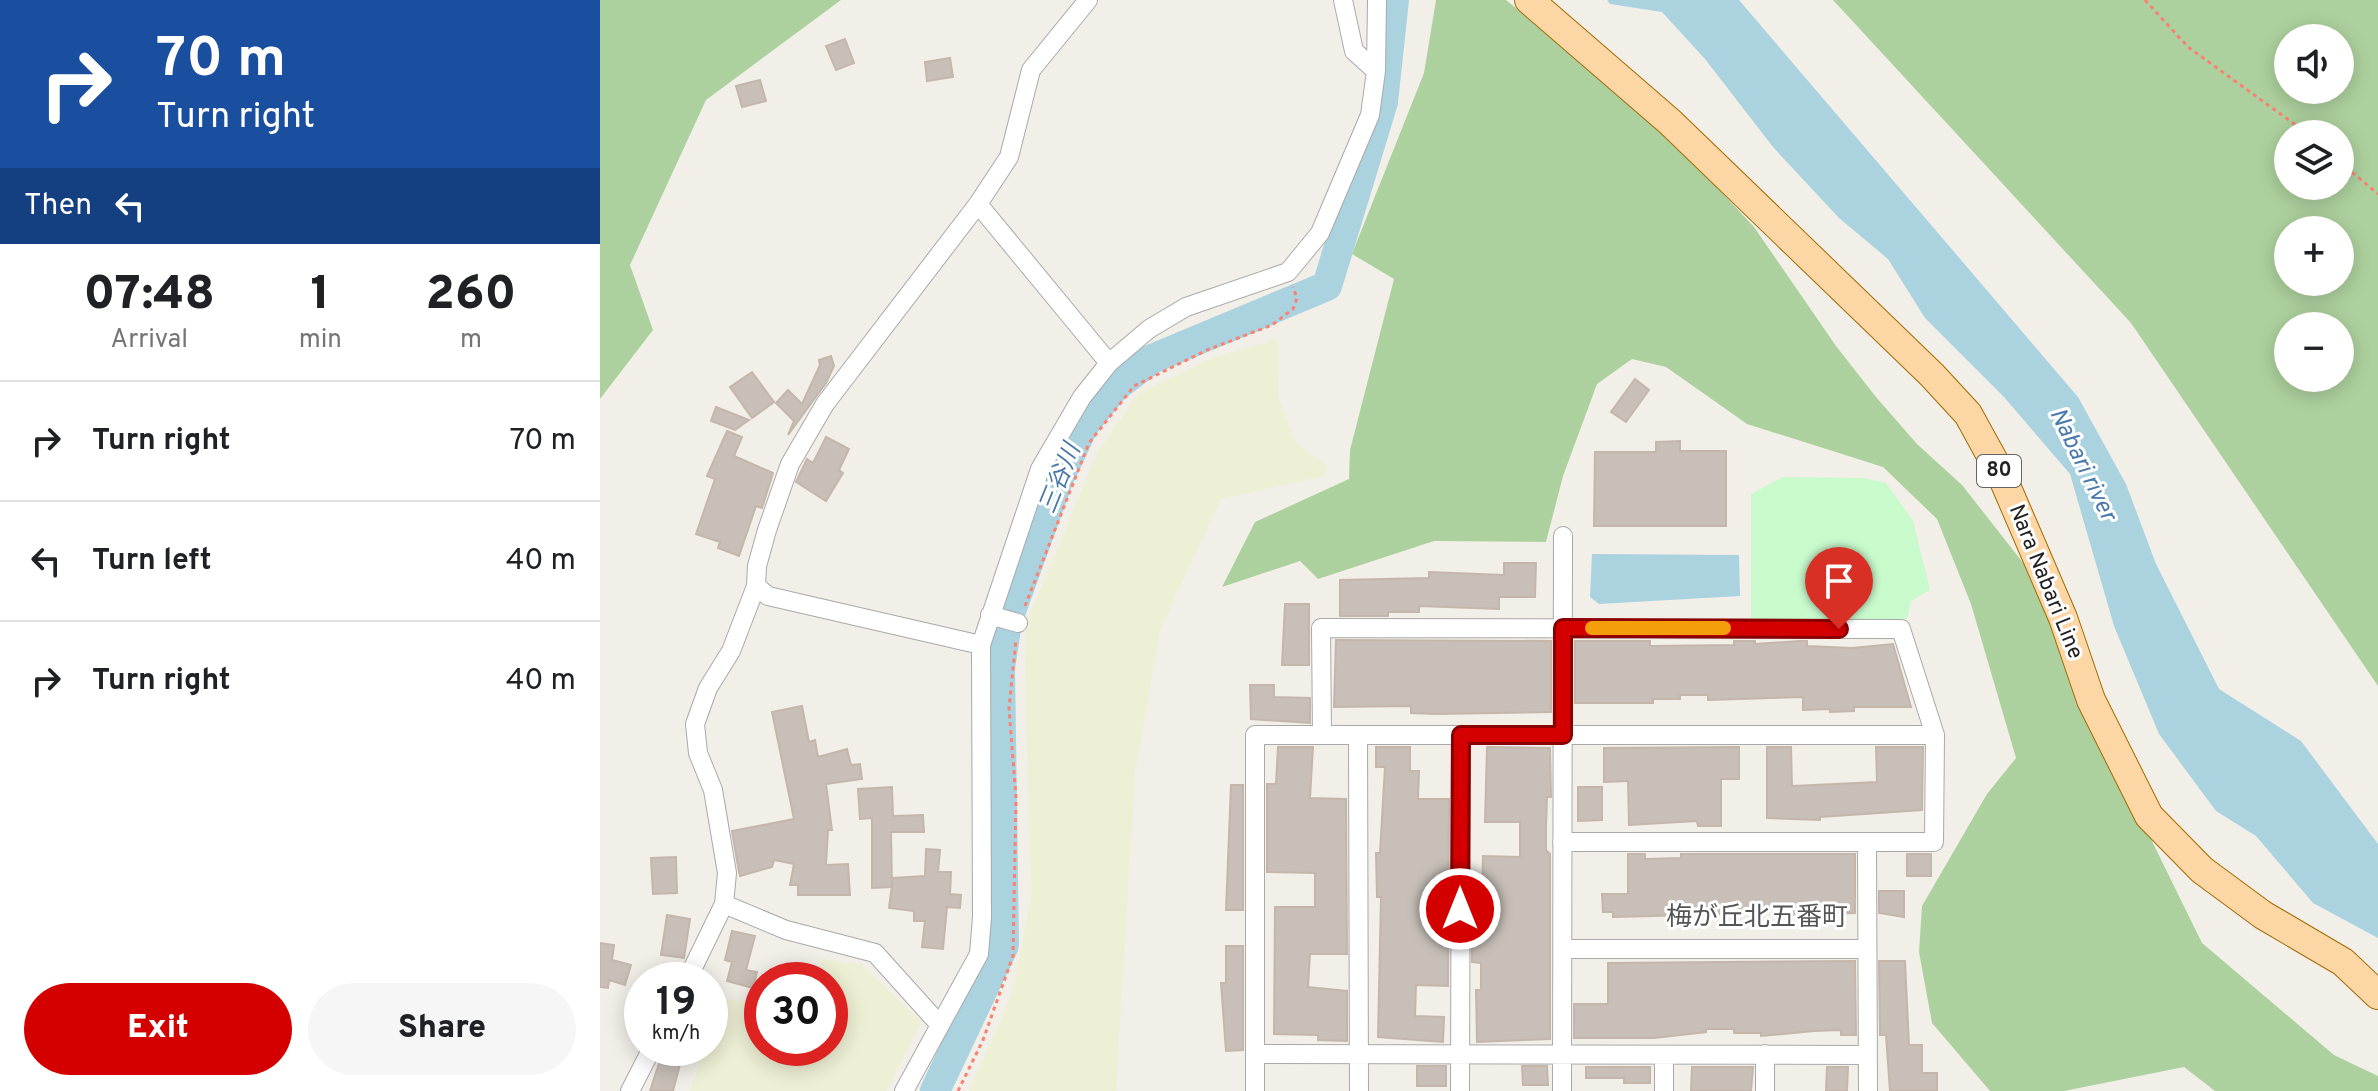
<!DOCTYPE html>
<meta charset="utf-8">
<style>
body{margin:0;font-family:Overpass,"Noto Sans JP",sans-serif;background:#f6f6f6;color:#202124;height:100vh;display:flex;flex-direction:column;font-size:30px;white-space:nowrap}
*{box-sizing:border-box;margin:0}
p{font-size:26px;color:#757577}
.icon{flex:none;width:44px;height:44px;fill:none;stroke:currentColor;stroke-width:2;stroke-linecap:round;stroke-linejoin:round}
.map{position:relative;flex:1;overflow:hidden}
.details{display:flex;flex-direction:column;background:#fff;width:600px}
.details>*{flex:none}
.top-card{background:#1a4fa0;color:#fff;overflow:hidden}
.fabs{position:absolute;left:1674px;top:24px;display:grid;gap:16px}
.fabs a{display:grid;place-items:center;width:80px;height:80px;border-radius:50%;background:#fff;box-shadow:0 4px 20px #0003;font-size:40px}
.speed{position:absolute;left:24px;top:962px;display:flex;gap:16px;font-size:40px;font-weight:700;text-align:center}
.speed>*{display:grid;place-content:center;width:104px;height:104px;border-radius:50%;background:#fff;box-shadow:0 4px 20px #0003;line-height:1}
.speed small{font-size:20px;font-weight:400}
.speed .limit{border:12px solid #d22;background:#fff;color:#111}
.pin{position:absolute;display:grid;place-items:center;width:68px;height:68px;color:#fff;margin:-82px -34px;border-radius:50% 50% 50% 0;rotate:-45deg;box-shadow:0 0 8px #0007}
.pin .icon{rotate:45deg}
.me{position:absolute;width:88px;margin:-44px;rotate:0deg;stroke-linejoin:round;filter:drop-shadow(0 0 6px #0008)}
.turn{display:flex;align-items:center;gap:28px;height:168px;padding:0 24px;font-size:36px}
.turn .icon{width:104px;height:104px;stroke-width:2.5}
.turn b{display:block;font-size:56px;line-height:68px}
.then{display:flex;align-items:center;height:76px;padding:0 24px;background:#0003;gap:16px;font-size:30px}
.eta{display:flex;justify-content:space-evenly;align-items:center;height:136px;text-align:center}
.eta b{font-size:48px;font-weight:800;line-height:56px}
.cta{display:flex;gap:16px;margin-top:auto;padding:16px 24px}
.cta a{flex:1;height:92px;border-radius:48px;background:#d40000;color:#fff;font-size:32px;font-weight:800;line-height:92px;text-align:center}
.cta a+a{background:#f6f6f6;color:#202124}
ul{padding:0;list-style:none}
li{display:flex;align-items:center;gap:24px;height:120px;padding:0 24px;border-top:2px solid #e0e0e0}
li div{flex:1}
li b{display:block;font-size:30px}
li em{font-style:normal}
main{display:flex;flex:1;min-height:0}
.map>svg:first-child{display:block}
.farmland{fill:#eef0d5}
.forest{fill:#add19e;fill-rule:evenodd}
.park{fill:#c8facc}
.water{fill:#aad3df}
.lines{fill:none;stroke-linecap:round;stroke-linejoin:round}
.river{stroke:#aad3df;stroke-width:30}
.building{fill:#c7bfb8;stroke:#c4b6ab;stroke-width:2}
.minor-casing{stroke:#a9a9a9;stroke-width:20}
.primary-casing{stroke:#a06b00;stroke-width:30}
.path{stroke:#fa8072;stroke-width:3;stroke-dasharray:4 4;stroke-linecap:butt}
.minor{stroke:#fff;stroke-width:18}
.primary{stroke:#fcd6a4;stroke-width:28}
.route-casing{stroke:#8a0000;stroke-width:20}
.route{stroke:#d40000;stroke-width:14}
.slow{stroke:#f59e0b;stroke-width:14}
.labels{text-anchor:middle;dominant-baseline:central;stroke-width:6;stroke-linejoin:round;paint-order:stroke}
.shield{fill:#fff;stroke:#646464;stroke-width:2}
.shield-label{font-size:20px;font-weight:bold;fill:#222}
.street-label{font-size:22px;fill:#222;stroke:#fff}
.water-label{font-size:24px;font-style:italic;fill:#4a7aab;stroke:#fff}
.quarter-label{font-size:26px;fill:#555;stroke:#fff}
</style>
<main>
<section class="details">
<div class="top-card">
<div class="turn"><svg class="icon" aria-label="right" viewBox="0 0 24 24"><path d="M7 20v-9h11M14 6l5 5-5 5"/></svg><div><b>70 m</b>Turn right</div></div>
<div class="then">Then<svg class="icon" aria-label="left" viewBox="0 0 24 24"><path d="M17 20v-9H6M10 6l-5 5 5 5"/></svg></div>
</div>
<div class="eta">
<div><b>07:48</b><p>Arrival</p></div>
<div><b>1</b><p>min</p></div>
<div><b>260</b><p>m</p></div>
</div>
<ul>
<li><svg class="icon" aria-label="right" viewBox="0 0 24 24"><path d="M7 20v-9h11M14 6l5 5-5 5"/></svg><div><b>Turn right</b></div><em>70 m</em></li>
<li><svg class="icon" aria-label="left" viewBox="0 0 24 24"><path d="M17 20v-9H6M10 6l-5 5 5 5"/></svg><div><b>Turn left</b></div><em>40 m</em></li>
<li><svg class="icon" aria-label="right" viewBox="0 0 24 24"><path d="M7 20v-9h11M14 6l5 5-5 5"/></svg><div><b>Turn right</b></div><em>40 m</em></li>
</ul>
<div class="cta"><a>Exit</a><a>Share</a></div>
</section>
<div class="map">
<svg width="1778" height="1091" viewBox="0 0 1778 1091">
<rect width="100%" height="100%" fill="#f2efe9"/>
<!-- farmland -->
<path class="farmland" d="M 678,339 L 679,400 L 696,443 L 727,465 L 724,476 L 621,499 L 560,630 L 535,773 L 516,1091 L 369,1091 L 412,993 L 431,898 L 425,661 L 427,622 L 496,455 L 538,393 L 615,357 Z
M 222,959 L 261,964 L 321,1022 L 287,1091 L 90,1091 L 104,1048 L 110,1048 L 110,1031 L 121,998 L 162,1005 L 162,1048 L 230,1048 L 230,980 L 215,980 Z"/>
<!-- forest -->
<path class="forest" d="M 0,0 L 241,0 L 106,100 L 30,265 L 53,330 L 0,399 Z
M 836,0 L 906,0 L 1059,125 L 1154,227 L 1236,346 L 1276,397 L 1317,444 L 1362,485 L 1439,583 L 1520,776 L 1602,943 L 1734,1055 L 1778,1076 L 1778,1091 L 1615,1091 L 1584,1067 L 1464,1091 L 1390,1091 L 1332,1023 L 1319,952 L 1322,906 L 1387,794 L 1416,758 L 1371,604 L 1337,519 L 1283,467 L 1147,424 L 1066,367 L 1032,359 L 997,384 L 963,476 L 946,542 L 834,541 L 718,579 L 700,561 L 622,587 L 655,522 L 749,479 L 750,450 L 794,279 L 752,254 L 824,73 Z
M 1233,0 L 1778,0 L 1778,686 L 1531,323 ZM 1688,38 L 1740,38 L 1740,90 L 1688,90 ZM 1688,134 L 1740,134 L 1740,186 L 1688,186 ZM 1688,230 L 1740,230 L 1740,282 L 1688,282 ZM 1688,326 L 1740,326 L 1740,378 L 1688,378 Z"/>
<!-- park -->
<path class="park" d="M 1183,477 L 1263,478 L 1286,483 L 1313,521 L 1330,590 L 1311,601 L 1307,619 L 1151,619 L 1151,494 Z"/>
<!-- water -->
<path class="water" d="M 1007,0 L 1139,0 L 1478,397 L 1526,484 L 1556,564 L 1619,689 L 1701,741 L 1778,844 L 1778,938 L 1713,903 L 1656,836 L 1616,811 L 1559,734 L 1514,626 L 1470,474 L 1404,397 L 1325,318 L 1288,259 L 1239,218 L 1173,147 L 1105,59 L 1062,12 L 1010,4 Z
M 992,554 L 1139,555 L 1140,596 L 999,604 L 990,597 Z"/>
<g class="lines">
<!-- river -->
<path class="river" d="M 335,1091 L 404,945 L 400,668 L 407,622 L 459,478 L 484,425 L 515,387 L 552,359 L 727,286 L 783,102 L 794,0"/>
</g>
<!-- building -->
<path class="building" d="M 245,39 L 254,63 L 236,70 L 226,46 Z
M 350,58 L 353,77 L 327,81 L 325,62 Z
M 160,80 L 166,101 L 142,107 L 136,86 Z
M 231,356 L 234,366 L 226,383 L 188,435 L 194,421 L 176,403 L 188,390 L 202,404 L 220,365 L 219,360 Z
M 152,372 L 174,402 L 152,418 L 130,387 Z
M 1035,379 L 1049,390 L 1026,422 L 1011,412 Z
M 116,407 L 149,420 L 135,430 L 111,421 Z
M 127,431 L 142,437 L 134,456 L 173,473 L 162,508 L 156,506 L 139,556 L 118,548 L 120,542 L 96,534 L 115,479 L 107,476 Z
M 226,437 L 249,449 L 239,470 L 243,473 L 226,501 L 196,482 L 207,459 L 213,463 Z
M 1080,441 L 1080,451 L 1126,451 L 1126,526 L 994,526 L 995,452 L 1056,452 L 1056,442 Z
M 904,563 L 936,563 L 935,597 L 899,597 L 899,609 L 819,606 L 819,612 L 788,612 L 788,616 L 740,616 L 740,580 L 829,578 L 829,572 L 904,575 Z
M 685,604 L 709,604 L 709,665 L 682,665 Z
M 736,640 L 951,641 L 951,712 L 836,714 L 811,713 L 811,706 L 734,707 Z
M 975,641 L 1050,641 L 1050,646 L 1134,645 L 1134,641 L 1155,641 L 1155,644 L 1200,641 L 1207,641 L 1207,646 L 1252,648 L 1293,644 L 1311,707 L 1254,707 L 1254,711 L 1230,712 L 1230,709 L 1203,710 L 1203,697 L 1108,700 L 1108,695 L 1080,695 L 1080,699 L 1053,699 L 1053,703 L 975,703 Z
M 650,685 L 674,685 L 674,697 L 710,698 L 710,723 L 651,719 Z
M 202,706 L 209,742 L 215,740 L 218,757 L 247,749 L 251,765 L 260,764 L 262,779 L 226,784 L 232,830 L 228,830 L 226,865 L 248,864 L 250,895 L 198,895 L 198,885 L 190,885 L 194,864 L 174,860 L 172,867 L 140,876 L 139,872 L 132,831 L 194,819 L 172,712 Z
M 678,747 L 713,747 L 710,798 L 746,799 L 747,954 L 710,954 L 708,987 L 747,991 L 747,1041 L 718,1040 L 718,1035 L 674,1034 L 675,907 L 715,907 L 715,873 L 667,872 L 667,784 L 676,784 Z
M 776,747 L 810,747 L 810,771 L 819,771 L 818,799 L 849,799 L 848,986 L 816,985 L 815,1016 L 844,1017 L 843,1042 L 778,1037 L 781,897 L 777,897 L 776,853 L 780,853 L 785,767 L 776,767 Z
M 887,747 L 950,748 L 951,797 L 947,797 L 946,826 L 946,850 L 950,854 L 950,1039 L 877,1042 L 876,990 L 881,990 L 881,963 L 872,962 L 872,942 L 881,937 L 883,856 L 920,857 L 920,822 L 885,822 Z
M 1139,747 L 1139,779 L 1121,779 L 1121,826 L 1098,826 L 1097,821 L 1029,825 L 1028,781 L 1004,782 L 1004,748 Z
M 1167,747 L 1191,747 L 1192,786 L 1277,782 L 1276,747 L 1323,747 L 1322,810 L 1220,817 L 1220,820 L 1167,818 Z
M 631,785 L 643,785 L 643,910 L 626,910 Z
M 292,787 L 293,816 L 323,815 L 324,832 L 291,832 L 292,887 L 272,888 L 272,818 L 260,819 L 258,789 Z
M 978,787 L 1002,787 L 1002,820 L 978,821 Z
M 326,849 L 340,850 L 338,872 L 351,872 L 350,894 L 361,895 L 360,908 L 347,907 L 343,949 L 322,947 L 325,921 L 314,921 L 314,911 L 289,908 L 293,878 L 325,876 Z
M 1028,854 L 1045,854 L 1045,859 L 1081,858 L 1081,854 L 1255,854 L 1255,913 L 1188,915 L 1187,910 L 1163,909 L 1133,910 L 1133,914 L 1013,917 L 1013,912 L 1003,912 L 1002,894 L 1028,894 Z
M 1307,854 L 1331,854 L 1331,876 L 1307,876 Z
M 76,857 L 77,893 L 53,894 L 51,858 Z
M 1279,891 L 1304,891 L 1304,917 L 1279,913 Z
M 67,915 L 90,919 L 84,958 L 61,955 Z
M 132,931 L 155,936 L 146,970 L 157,972 L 153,988 L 127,981 L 132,962 L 125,960 Z
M 0,943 L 14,945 L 12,960 L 31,965 L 25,985 L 9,980 L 8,988 L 0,987 Z
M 626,946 L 643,946 L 643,1050 L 626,1051 L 621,983 L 626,983 Z
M 1255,961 L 1256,1035 L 1241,1035 L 1241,1030 L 1214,1031 L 1161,1036 L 1161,1033 L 1134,1033 L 1134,1029 L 1106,1029 L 1106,1032 L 1054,1038 L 974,1038 L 974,1004 L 1008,1004 L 1008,963 Z
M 1279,961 L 1305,961 L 1309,1045 L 1322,1045 L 1322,1073 L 1337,1073 L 1337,1091 L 1290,1091 L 1286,1035 L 1280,1035 Z
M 64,1048 L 83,1053 L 73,1091 L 50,1091 Z
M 817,1066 L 846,1066 L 846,1086 L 817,1086 Z
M 922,1066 L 947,1066 L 948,1085 L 923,1085 Z
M 986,1067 L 1050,1067 L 1050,1083 L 1024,1083 L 1024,1078 L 986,1078 Z
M 1092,1067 L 1153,1067 L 1151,1091 L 1091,1091 Z
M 1227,1067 L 1248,1067 L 1247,1091 L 1226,1091 Z"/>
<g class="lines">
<!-- minor casing -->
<g class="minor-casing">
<path id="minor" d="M 743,0 L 754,51 L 776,71
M 378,204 L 509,363
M 156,586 L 168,596 L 381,645
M 390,615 L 418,623
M 722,735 L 721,628 L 1301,629 L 1335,735 L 1334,842 L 962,842
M 758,735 L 759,1091
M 1267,843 L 1268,1091
M 124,904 L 186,930 L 275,953 L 339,1024
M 963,949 L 1267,949
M 87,980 L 124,904 L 127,873 L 113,790 L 98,753 L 95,724 L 108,688 L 131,651 L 156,586 L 157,566 L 167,530 L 190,464 L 225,404 L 378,204 L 409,157 L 431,70 L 488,0
M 655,1054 L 1267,1055
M 1064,1055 L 1064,1091
M 30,1091 L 52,1048
M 304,1091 L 379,954 L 382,917 L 381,645 L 440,469 L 482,397 L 509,363 L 549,329 L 586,307 L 688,272 L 720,233 L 770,115 L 776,71 L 777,0
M 655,1091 L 655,735 L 1335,735
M 860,1091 L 861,735
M 962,1091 L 963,536
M 1165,1091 L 1165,1054"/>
</g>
<!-- primary casing -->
<g class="primary-casing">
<path id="primary" d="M 929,0 L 1070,122 L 1332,375 L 1368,414 L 1401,474 L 1463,618 L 1491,700 L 1549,816 L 1602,870 L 1663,915 L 1743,962 L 1778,995"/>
</g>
<!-- path -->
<path class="path" d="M 1545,0 L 1588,47 L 1708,134
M 1740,162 L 1778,194
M 425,606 L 489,443 L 534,386 L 607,350 L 672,325 L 693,309 L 697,298 L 693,287
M 358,1091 L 383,1040 L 413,956 L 416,798 L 409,708 L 416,640"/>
<!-- minor -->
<use href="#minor" class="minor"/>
<!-- primary -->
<use href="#primary" class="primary"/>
</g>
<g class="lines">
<!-- route casing -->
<g class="route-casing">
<path id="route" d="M 860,909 L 861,735 L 963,735 L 963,628 L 1239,629"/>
</g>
<!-- route -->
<use href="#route" class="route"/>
<!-- slow -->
<path class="slow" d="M 992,628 L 1124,628"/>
</g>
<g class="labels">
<!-- shield labels -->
<rect class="shield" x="1377" y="455" width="44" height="32" rx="6"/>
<g class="shield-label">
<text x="1399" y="471">80</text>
</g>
<!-- street labels -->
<g class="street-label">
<text transform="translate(1445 582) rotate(68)">Nara Nabari Line</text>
</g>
<!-- water labels -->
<g class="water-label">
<text transform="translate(1482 465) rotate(64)">Nabari river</text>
<text transform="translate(461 479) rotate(-68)">三谷川</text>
</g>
<!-- quarter labels -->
<g class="quarter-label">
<text x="1157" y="918">梅が丘北五番町</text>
</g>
</g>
</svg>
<div class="fabs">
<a><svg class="icon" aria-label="sound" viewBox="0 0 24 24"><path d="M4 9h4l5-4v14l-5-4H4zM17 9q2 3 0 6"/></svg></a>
<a><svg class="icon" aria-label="layers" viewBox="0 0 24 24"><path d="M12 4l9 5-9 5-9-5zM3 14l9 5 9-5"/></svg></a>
<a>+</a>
<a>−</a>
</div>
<div class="speed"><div>19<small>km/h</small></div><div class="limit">30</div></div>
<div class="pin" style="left:1239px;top:629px;background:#d93025"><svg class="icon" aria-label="arrive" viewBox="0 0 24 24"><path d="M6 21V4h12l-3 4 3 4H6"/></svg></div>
<svg class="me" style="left:860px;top:909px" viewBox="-20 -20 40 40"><circle r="17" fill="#d40000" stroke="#fff" stroke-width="3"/><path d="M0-11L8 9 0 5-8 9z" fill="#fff"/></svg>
</div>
</main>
